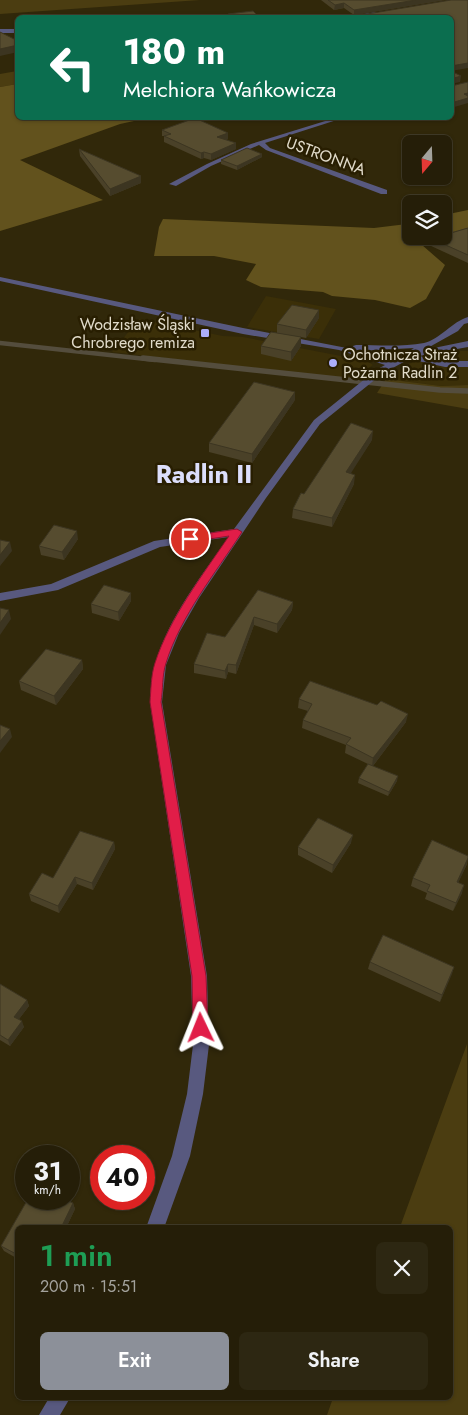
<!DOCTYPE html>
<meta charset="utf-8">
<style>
body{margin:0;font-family:Jost,sans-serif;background:#2d2712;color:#f1f3f6;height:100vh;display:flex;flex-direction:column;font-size:19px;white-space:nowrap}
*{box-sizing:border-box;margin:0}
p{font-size:16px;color:#a3a29c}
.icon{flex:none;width:28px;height:28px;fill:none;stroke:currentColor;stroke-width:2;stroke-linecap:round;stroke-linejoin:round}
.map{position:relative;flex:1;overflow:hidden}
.details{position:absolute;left:15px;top:1225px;width:438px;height:175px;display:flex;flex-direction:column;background:#251e08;border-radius:8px;box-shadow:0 1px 4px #0004,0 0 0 1px #423c29}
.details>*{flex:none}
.top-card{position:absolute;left:15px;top:15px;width:439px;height:105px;border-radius:8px;box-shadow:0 1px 4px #0004,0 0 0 1px #423c29;background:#0b6e4f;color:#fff;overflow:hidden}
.needle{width:32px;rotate:199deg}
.controls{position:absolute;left:402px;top:135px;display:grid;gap:10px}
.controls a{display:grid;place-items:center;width:50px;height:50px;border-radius:8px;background:#251e08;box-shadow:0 1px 4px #0004,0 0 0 1px #423c29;font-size:25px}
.speed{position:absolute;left:15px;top:1145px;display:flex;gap:10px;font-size:25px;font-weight:700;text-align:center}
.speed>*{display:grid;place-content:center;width:65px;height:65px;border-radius:50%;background:#251e08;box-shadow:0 1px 4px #0004,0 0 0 1px #423c29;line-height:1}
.speed small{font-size:12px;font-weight:400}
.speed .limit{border:8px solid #d22;background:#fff;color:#111}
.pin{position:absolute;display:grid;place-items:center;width:42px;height:42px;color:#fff;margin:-21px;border:2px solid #fff;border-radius:50%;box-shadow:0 1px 5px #0007}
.me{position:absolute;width:55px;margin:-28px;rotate:358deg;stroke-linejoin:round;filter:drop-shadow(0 0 4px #0008)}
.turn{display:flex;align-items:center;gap:18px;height:105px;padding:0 25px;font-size:22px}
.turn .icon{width:65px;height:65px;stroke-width:2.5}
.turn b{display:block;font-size:35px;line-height:42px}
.round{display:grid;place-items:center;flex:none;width:52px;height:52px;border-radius:8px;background:#2d2712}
.summary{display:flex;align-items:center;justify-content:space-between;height:85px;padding:0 25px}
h1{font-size:30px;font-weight:600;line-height:38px;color:#1e9e55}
.button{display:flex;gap:10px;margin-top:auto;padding:10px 25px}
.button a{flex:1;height:58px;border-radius:8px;background:#8c9099;color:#fff;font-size:20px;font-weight:600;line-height:58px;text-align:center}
.button a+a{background:#2d2712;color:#f1f3f6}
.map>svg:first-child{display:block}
.built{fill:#3b2f08}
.green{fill:#4b3d11}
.forest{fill:#62521d}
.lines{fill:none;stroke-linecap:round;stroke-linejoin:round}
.stream-far1{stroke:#544d3d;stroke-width:4.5}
.stream{stroke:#544d3d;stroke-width:5.5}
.minor{fill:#58597f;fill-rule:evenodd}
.wall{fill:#4a4128}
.shaded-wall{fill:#3c3521}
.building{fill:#564c2f;stroke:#3c3521}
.route{fill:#e11d48;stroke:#92132f}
.poi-dot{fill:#adaffb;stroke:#281e01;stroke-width:2}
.labels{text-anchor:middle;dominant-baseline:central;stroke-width:5;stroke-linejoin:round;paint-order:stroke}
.far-street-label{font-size:16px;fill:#e1dbca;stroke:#281e01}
.far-poi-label{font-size:16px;fill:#e1dbca;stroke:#281e01;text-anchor:end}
.district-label{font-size:25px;font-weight:bold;fill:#dcdefb;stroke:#281e01}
</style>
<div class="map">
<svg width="468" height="1415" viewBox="0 0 468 1415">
<rect width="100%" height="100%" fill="#31280a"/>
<!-- built -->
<path class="built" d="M 266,296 L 336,309 L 319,339 L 247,327 Z
M 139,319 L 223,336 L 243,337 L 367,361 L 373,365 L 352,379 L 112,352 Z
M 460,351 L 468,351 L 468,385 L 441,386 L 386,379 L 406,365 L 427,357 Z"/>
<!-- green -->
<path class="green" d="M 0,0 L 200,0 L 0,14 Z
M 17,71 L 17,84 L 0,87 L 0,74 Z
M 386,379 L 441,386 L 468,385 L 468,409 L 377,393 Z
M 467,1044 L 468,1415 L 327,1415 L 333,1398 L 450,1398 L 450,1228 L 400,1227 Z"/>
<!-- forest -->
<path class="forest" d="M 17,84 L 18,118 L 148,118 L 120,124 L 20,160 L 103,200 L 0,231 L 0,87 Z
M 468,210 L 468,230 L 422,245 L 445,265 L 426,299 L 410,308 L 375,300 L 332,296 L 323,292 L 261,287 L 246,280 L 256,264 L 214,256 L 154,256 L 159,227 L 163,219 L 374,228 L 407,224 L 411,220 L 411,236 L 444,236 L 444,215 Z"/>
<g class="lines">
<!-- stream-far1 -->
<path class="stream-far1" d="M 0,343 L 155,360"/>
<!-- stream -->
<path class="stream" d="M 143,358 L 440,390 L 468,391"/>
<!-- minor -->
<path class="minor" d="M 376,12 L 378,15 L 349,18 L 351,16 Z
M 0,29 L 18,29 L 18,33 L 0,33 Z
M 335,118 L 343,118 L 265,143 L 270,148 L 387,190 L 387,194 L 381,194 L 266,150 L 259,145 L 211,166 L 176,186 L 169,184 L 207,164 L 251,144 Z
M 0,277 L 243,328 L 352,349 L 353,346 L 356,345 C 378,345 402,347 424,343 C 439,340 453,321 468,317 L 468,323 L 464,324 L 458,331 L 424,350 L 468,341 L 468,347 L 419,356 L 445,361 L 468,361 L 468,367 L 445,367 L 409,359 L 382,374 L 320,424 L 266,498 L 199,598 L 179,633 L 166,665 L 162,702 L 207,976 L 209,1045 L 203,1094 L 190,1156 L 164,1228 L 146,1228 L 172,1156 L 187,1094 L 193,1045 L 191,976 L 150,702 C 151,690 151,675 155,664 C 169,617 201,576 229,537 L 160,547 L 58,590 L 0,601 L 0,593 L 51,584 L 154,541 L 234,529 L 314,420 L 376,370 L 385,365 L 339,350 L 243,334 L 0,281 ZM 414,348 L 392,361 L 358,351 Z
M 49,1398 L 70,1398 L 60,1415 L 39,1415 Z"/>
</g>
<!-- wall -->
<path class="wall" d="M 321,0 L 445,0 L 354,15 L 344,8 L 334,10 Z
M 162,130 L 228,139 L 226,140 L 236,143 L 236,149 L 211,160 L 204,158 L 201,159 L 164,142 L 164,136 L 162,136 Z
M 79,149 L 141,176 L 141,183 L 110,196 L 80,156 Z
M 262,154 L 262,157 L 237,170 L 221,164 L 221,160 Z
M 468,228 L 468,263 L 429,245 L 430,238 Z
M 319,318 L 306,338 L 301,337 L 301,346 L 291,361 L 261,354 L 261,346 L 297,337 L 277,333 L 277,324 Z
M 295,400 L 252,463 L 209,452 L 209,443 Z
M 372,440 L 350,473 L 354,484 L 332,527 L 292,518 L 293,509 L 304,494 Z
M 78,539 L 64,560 L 41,555 L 39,546 Z
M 258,590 L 293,602 L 292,610 L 277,633 L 254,625 L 236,674 L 228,672 L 226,679 L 194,673 L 194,664 L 225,637 Z
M 131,593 L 131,601 L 119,621 L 92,613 L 91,604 Z
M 82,660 L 83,669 L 56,705 L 21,690 L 19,681 Z
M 299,699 L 406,722 L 373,766 L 397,781 L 388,796 L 358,783 L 359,778 L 368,764 L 345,753 L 346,745 L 302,728 L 303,720 L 308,711 L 298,708 Z
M 114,842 L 115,849 L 93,890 L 77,884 L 59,913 L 31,901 L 29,894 L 53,878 Z
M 351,843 L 332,873 L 298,855 L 298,847 Z
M 467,864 L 458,882 L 462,893 L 453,911 L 425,899 L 427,893 L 411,886 L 413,878 Z
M 370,962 L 454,967 L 440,1002 L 368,969 Z
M 0,984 L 27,1000 L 29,1006 L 19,1019 L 24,1027 L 10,1046 L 0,1040 Z
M 28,1199 L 64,1199 L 73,1203 L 75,1209 L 66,1228 L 18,1228 L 18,1259 L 4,1251 L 1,1246 Z"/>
<!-- shaded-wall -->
<path class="shaded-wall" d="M 416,0 L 445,0 L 354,15 L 354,10 Z
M 344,3 L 344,8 L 334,10 L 335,5 Z
M 18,45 L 18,52 L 0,56 L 0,49 Z
M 468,63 L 468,68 L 451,71 L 451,66 Z
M 461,76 L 460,82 L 451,84 L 451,79 Z
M 468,93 L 468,103 L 451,108 L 451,102 L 464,94 Z
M 228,133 L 228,139 L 217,143 L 217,137 Z
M 236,143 L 236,149 L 211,160 L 211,154 Z
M 204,152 L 204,158 L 201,159 L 201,153 Z
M 262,154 L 262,157 L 237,170 L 237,166 Z
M 141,176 L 141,183 L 110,196 L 110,189 Z
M 319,310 L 319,318 L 306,338 L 306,330 Z
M 301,337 L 301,346 L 291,361 L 291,352 Z
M 295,392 L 295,400 L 252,463 L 252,454 Z
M 373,431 L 372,440 L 346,481 L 346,472 Z
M 355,475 L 354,484 L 332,527 L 332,518 Z
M 77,531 L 78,539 L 64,560 L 62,552 Z
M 10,542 L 12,551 L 0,566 L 0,555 Z
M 131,593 L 131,601 L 119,621 L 118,612 Z
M 293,602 L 292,610 L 277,633 L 277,624 Z
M 9,610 L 11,619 L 0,635 L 0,623 Z
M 254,617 L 254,625 L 236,674 L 236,665 Z
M 82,660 L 83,669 L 56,705 L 54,696 Z
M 228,664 L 228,672 L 226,679 L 225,671 Z
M 408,714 L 406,722 L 372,767 L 373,758 Z
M 10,729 L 12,737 L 0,753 L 0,741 Z
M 398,776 L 397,781 L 388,796 L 389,792 Z
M 353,835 L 351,843 L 332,873 L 333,865 Z
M 114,842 L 115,849 L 93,890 L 92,883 Z
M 468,858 L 467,864 L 455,890 L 457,882 Z
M 75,877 L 77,884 L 59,913 L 58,906 Z
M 464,885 L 462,893 L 453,911 L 456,903 Z
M 454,967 L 452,974 L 440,1002 L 442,995 Z
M 27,1000 L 29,1006 L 16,1023 L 14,1017 Z
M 22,1021 L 24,1027 L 10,1046 L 8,1040 Z
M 73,1203 L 75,1209 L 66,1228 L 61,1228 Z"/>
<!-- building -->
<path class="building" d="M 328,0 L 416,0 L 354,10 L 344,3 L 335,5 Z
M 451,0 L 468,0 L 468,63 L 451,66 L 451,18 L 365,18 L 361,15 Z
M 253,11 L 260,18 L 215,18 L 230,16 L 228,14 Z
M 0,32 L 18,41 L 18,45 L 0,49 Z
M 451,71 L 461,76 L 451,79 Z
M 468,82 L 468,93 L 464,94 L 468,96 L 468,98 L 451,103 L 451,86 Z
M 195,118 L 228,133 L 217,137 L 236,143 L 211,154 L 204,152 L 201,153 L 164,136 L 171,134 L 162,130 Z
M 247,148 L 262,154 L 237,166 L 221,160 Z
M 79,149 L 141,176 L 110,189 Z
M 468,228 L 468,255 L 430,238 L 437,236 L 444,236 L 444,235 Z
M 292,305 L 319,310 L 306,330 L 277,324 Z
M 271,332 L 301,337 L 291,352 L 261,346 Z
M 254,382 L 295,392 L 252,454 L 209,443 Z
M 351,423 L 373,431 L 346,472 L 355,475 L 332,518 L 293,509 L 301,493 L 304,494 Z
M 54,525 L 77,531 L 62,552 L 39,546 Z
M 0,540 L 10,542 L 0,555 Z
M 104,585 L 131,593 L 118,612 L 91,604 Z
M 258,590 L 293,602 L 277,624 L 254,617 L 236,665 L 228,664 L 225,671 L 194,664 L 207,633 L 225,637 Z
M 0,608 L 9,610 L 0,623 Z
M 46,649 L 82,660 L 54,696 L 19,681 Z
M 310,681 L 377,705 L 381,701 L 408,714 L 373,758 L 346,744 L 351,738 L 303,720 L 312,704 L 299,699 Z
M 0,725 L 10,729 L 0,741 Z
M 368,764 L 398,776 L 389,792 L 359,778 Z
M 318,818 L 353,835 L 333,865 L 298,847 Z
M 80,831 L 114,842 L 92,883 L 75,877 L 58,906 L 29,894 L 42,873 L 53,878 Z
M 432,840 L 468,856 L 468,858 L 457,882 L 464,885 L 456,903 L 427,891 L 430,885 L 413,878 Z
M 383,935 L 454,967 L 442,995 L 370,962 Z
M 0,984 L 27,1000 L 14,1017 L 22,1021 L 8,1040 L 0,1035 Z
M 28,1199 L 64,1199 L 73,1203 L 61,1228 L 18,1228 L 18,1255 L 1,1246 Z"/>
<!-- route -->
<path class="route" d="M 237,529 L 242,532 C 215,574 181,615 166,663 C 162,675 163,690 161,702 L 206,976 L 208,1028 L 206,1033 L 201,1035 L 196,1033 L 193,1028 L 192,976 L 150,702 C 151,690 151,675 155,663 C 170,617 202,576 229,536 L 190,542 L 185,539 L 190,536 Z"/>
<!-- markers -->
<g class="poi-dot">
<rect x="200" y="328" width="10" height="10" rx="2.5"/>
<circle cx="333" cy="363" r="5"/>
</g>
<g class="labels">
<!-- far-street labels -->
<g class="far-street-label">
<text transform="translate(326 156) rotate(20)">USTRONNA</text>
</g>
<!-- far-poi labels -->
<g class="far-poi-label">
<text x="195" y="324">Wodzisław Śląski<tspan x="195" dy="18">Chrobrego remiza</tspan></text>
<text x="343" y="354" text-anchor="start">Ochotnicza Straż<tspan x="343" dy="18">Pożarna Radlin 2</tspan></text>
</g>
<!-- district labels -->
<g class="district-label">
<text x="204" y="474">Radlin II</text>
</g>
</g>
</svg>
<div class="controls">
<a><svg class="needle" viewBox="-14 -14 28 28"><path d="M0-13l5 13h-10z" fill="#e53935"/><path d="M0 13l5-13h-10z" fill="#a3a29c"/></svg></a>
<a><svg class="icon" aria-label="layers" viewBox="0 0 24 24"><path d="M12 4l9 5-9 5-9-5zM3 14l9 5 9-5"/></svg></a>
</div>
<div class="speed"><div>31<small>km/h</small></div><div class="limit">40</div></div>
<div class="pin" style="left:190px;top:539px;background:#d93025"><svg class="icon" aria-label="arrive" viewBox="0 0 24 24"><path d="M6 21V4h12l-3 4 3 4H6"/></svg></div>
<svg class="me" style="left:201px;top:1028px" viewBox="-20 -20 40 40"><path d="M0-17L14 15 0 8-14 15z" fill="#e11d48" stroke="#fff" stroke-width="4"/></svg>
<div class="top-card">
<div class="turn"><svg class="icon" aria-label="left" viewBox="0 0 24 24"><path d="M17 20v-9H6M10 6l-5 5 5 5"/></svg><div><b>180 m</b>Melchiora Wańkowicza</div></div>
</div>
<section class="details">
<div class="summary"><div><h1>1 min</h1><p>200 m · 15:51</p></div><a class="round"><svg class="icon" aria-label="close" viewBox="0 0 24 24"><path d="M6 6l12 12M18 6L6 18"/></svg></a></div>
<div class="button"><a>Exit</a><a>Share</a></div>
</section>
</div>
